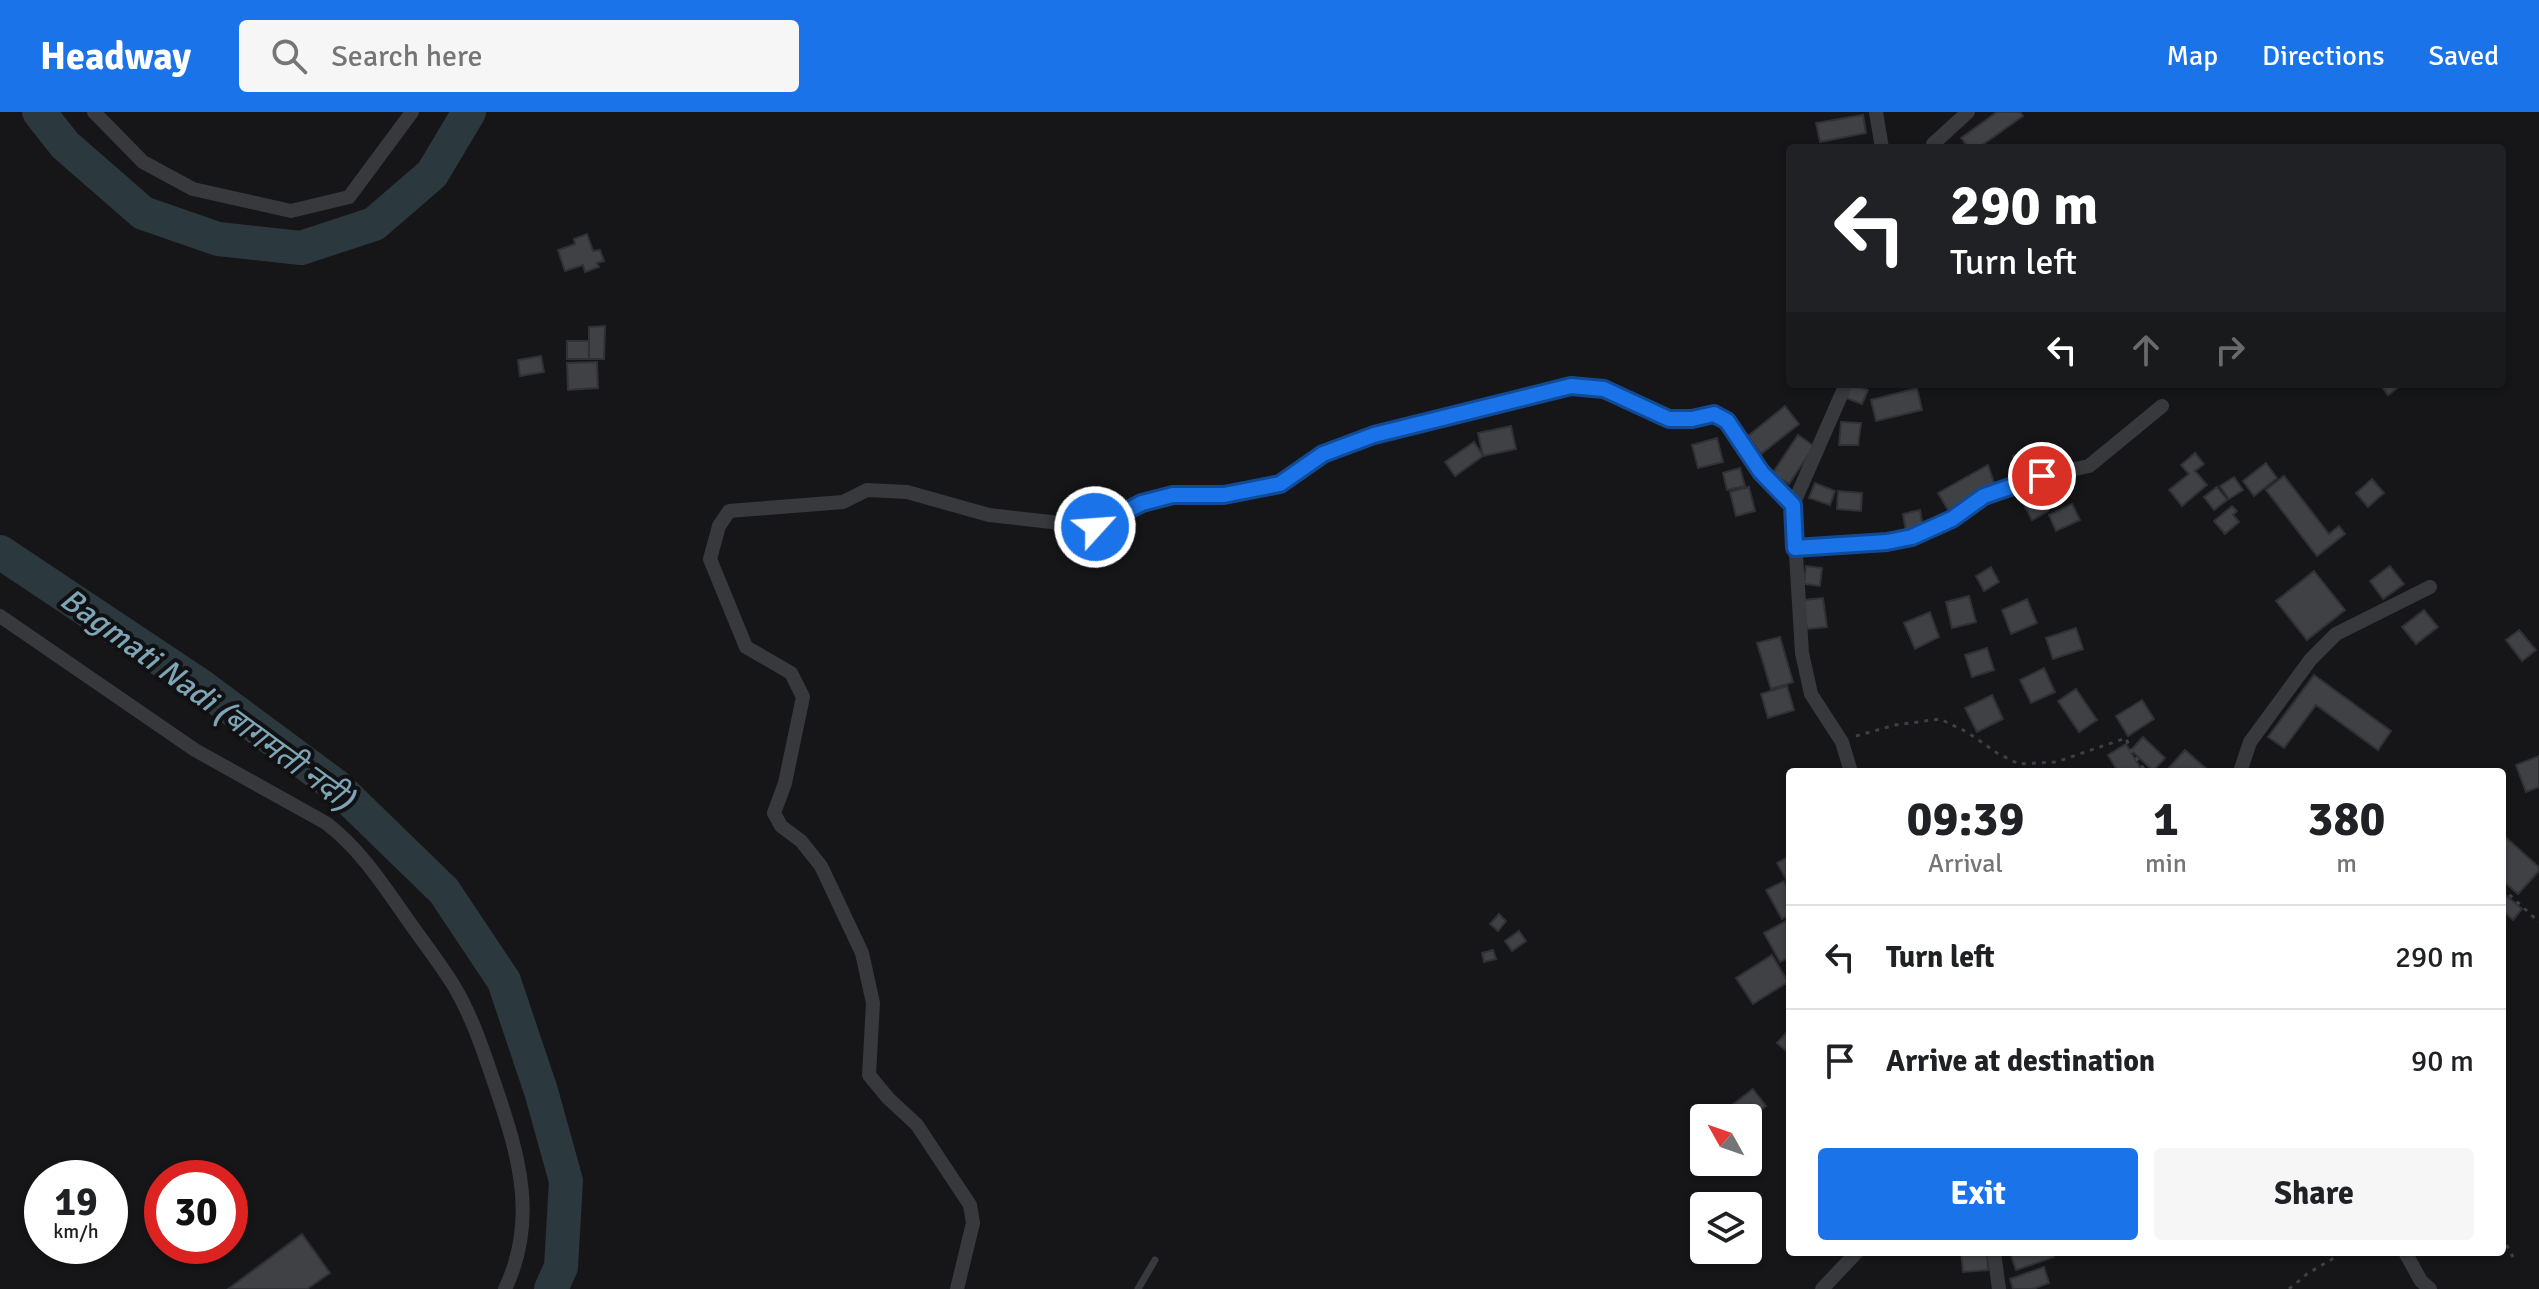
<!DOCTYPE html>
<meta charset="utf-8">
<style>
body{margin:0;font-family:Signika,"Noto Sans Devanagari",sans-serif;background:#f6f6f6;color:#202124;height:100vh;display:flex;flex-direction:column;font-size:30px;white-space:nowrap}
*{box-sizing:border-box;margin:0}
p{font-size:26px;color:#757577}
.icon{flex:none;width:44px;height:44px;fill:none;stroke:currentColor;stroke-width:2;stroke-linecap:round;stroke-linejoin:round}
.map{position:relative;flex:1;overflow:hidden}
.drawer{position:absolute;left:1786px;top:656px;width:720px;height:488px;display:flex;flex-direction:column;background:#fff;border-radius:8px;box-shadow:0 2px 6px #0004}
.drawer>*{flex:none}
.guide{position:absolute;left:1786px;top:32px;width:720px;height:244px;border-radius:8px;box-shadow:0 2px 6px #0004;background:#202124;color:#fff;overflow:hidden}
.needle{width:52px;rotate:310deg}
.controls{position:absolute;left:1690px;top:992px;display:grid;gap:16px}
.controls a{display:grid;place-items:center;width:72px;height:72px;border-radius:8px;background:#fff;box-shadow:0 2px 6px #0004;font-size:40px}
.speed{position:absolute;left:24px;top:1048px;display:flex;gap:16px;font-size:40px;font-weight:700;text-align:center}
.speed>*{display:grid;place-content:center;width:104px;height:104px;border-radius:50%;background:#fff;box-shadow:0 2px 6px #0004;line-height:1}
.speed small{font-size:20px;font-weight:400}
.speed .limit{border:12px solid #d22;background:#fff;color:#111}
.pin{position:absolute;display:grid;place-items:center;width:68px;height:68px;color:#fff;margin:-34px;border:4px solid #fff;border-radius:50%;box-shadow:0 2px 8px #0007}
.me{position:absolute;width:88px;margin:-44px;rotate:64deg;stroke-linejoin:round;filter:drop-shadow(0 0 6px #0008)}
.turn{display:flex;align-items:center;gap:28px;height:168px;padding:0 32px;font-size:36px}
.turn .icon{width:104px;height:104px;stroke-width:2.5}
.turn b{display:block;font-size:56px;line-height:68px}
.lanes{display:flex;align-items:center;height:76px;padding:0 32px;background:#0003;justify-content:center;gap:40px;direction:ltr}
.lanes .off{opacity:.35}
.eta{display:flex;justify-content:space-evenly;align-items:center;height:136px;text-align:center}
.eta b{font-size:48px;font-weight:700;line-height:56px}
.button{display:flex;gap:16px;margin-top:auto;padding:16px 32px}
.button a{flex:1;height:92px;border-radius:8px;background:#1a73e8;color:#fff;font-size:32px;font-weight:700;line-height:92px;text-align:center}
.button a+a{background:#f6f6f6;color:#202124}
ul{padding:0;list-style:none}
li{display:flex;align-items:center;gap:24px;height:104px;padding:0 32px;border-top:2px solid #e0e0e0}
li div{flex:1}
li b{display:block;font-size:30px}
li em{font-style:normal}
header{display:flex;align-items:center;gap:48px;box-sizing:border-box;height:112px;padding:0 40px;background:#1a73e8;color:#fff}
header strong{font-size:38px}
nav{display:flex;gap:44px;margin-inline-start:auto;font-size:28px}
.search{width:560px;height:72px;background:#f6f6f6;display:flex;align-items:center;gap:20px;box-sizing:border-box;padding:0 28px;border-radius:8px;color:#757577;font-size:30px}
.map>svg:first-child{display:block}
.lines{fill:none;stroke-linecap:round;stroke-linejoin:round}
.river{stroke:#2b383d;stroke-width:34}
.building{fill:#404145;stroke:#303134;stroke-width:2}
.path{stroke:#3d4044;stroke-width:3;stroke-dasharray:4 6;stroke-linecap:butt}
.lane{stroke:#37393d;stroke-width:7}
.street{stroke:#37393d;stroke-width:14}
.route-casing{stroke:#114b97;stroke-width:20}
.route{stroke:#1a73e8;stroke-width:14}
.labels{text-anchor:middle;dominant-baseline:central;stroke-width:8;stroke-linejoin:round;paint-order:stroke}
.water-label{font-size:32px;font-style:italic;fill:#7da5b5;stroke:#111113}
</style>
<header>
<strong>Headway</strong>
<div class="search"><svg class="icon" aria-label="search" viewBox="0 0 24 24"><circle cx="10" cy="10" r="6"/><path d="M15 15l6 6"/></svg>Search here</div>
<nav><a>Map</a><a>Directions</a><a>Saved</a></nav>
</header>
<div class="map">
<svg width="2539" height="1177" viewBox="0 0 2539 1177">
<rect width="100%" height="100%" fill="#161618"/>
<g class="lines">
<!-- river -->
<path class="river" d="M 39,0 L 65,33 L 143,101 L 218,127 L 301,136 L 374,112 L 432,62 L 469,0
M 0,440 L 201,574 L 336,674 L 444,779 L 504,869 L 541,979 L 566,1069 L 561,1155 L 551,1177"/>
</g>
<!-- building -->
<path class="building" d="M 1997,0 L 2020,0 L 2023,4 L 1978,36 L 1969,36 L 1961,26 Z
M 1863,3 L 1866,21 L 1820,30 L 1816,11 Z
M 587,122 L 593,139 L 600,138 L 604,149 L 597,151 L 599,155 L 585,160 L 583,153 L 565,159 L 558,138 L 575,132 L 574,127 Z
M 605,214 L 604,247 L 589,247 L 589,215 Z
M 567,229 L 589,229 L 589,247 L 567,247 Z
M 541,244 L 544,260 L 520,264 L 518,248 Z
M 597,250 L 598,276 L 568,278 L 567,251 Z
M 1852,272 L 1868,278 L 1862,292 L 1846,286 Z
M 2380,272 L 2403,272 L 2388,283 Z
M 1917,276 L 1922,298 L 1876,309 L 1871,288 Z
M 1785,294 L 1799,312 L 1761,342 L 1748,324 Z
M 1841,310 L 1861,311 L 1858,333 L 1839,333 Z
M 1511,314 L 1516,337 L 1483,344 L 1478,321 Z
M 1798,323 L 1814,334 L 1789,372 L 1772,362 Z
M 1717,326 L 1723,350 L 1698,356 L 1692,333 Z
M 1474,330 L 1483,344 L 1455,364 L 1445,350 Z
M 2034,335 L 2042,353 L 2021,363 L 2013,344 Z
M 2195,341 L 2204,352 L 2195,359 L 2207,373 L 2182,394 L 2169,378 L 2189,362 L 2181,353 Z
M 2266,351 L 2277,366 L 2254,384 L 2243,369 Z
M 1988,353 L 1994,371 L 1948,398 L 1938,381 Z
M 1740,356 L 1745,374 L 1727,378 L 1723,361 Z
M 2284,364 L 2329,422 L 2339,414 L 2345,422 L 2317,444 L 2266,378 Z
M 2234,365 L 2243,378 L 2229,387 L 2220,374 Z
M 2372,367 L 2384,381 L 2368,395 L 2356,381 Z
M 1815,371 L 1835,379 L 1830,393 L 1809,386 Z
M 1749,375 L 1755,399 L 1736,404 L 1730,380 Z
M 2217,375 L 2227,388 L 2214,398 L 2204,385 Z
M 1838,379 L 1862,381 L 1861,399 L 1837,397 Z
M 2039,380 L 2048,399 L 2032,408 L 2022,389 Z
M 2072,392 L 2080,408 L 2056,419 L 2049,403 Z
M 2232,394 L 2237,399 L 2233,403 L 2239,410 L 2225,422 L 2214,409 Z
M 1920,398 L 1923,416 L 1906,420 L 1903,402 Z
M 1806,454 L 1822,456 L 1820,474 L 1804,472 Z
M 2390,454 L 2404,472 L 2383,487 L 2370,469 Z
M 1991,455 L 1999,470 L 1984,479 L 1976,464 Z
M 2314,459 L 2345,498 L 2307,528 L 2276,489 Z
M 1969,484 L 1976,510 L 1952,516 L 1946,490 Z
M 1823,486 L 1827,515 L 1807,517 L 1803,488 Z
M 2027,487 L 2037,511 L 2011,522 L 2002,498 Z
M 2424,498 L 2438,515 L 2416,532 L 2402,515 Z
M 1930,500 L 1939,525 L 1915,537 L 1904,511 Z
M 2076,516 L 2083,537 L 2053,547 L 2046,526 Z
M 2519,518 L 2536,538 L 2522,549 L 2506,528 Z
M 1780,525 L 1793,570 L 1771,577 L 1757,531 Z
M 1987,536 L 1994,558 L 1972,565 L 1965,543 Z
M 2044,556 L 2055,580 L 2031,591 L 2020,568 Z
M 2314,563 L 2391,619 L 2378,638 L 2316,593 L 2284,636 L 2268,625 Z
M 1787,574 L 1794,598 L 1768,606 L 1761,582 Z
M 2076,577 L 2097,608 L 2079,620 L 2058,589 Z
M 1992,583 L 2003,607 L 1977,620 L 1965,596 Z
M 2142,588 L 2154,607 L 2128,624 L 2116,604 Z
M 2143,625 L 2165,646 L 2153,659 L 2131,638 Z
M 2126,632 L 2143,660 L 2118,660 L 2108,643 Z
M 2185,638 L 2210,660 L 2166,659 Z
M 2539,644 L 2539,675 L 2526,680 L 2516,653 Z
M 2502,722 L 2539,755 L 2539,759 L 2518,782 L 2502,768 Z
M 1790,744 L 1790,774 L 1777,751 Z
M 1784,769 L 1790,780 L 1790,803 L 1782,807 L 1766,778 Z
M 2502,780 L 2522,797 L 2513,808 L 2502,798 Z
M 1499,802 L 1506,809 L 1498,819 L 1490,812 Z
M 1790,807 L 1790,845 L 1780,850 L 1764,821 Z
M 1519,819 L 1526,829 L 1512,839 L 1505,829 Z
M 1493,838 L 1496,847 L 1484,850 L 1482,841 Z
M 1772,843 L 1788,870 L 1753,892 L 1736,866 Z
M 1787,920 L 1790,923 L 1790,942 L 1777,931 Z
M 1753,977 L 1766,994 L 1748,1008 L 1748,1006 L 1715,1006 Z
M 302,1122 L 330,1161 L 307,1177 L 228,1177 Z
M 1961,1140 L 1987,1140 L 1988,1158 L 1963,1160 Z
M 2010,1140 L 2052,1140 L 2054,1145 L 2016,1158 Z
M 2044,1155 L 2049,1171 L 2033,1177 L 2013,1177 L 2010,1167 Z"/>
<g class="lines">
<!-- path -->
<path class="path" d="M 1856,624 L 1895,613 L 1940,607 L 1967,620 L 1997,641 L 2019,652 L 2056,650 L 2126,626 L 2130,637 L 2146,660
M 2502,776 L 2539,810
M 2502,1124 L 2513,1145
M 2289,1177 L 2307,1162 L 2344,1140"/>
<!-- lane -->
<path class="lane" d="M 1138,1177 L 1155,1148"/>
<!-- street -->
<path class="street" d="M 94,0 L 143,50 L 193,77 L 291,99 L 349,85 L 412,0
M 1876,0 L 1882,36
M 1933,32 L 1968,0
M 1846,272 L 1793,393 L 1802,541 L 1811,582 L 1842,630 L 1851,660
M 1795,436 L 1887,430 L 1912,425 L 1952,407 L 1984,384 L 2042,364 L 2089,354 L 2162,294
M 0,504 L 195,638 L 326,711 C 359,736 382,771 405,804 C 421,827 439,850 454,874 C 473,906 484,941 496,976 C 519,1044 538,1108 505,1177
M 2240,660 L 2250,630 L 2311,547 L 2336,522 L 2430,475
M 1994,1140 L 1999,1177
M 2405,1140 L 2421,1169 L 2430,1177
M 957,1177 L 973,1111 L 970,1093 L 917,1013 L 888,986 L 869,963 L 873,891 L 862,841 L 821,754 L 801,729 L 781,714 L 774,701 L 785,671 L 803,585 L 791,561 L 746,535 L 710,447 L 719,414 L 729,399 L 843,390 L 867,378 L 907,380 L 989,403 L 1095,415 L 1142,391 L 1173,383 L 1224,383 L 1280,372 L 1323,342 L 1374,323 L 1571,274 L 1604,277 L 1669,307 L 1692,307 L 1714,302 L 1727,309 L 1761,360 L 1793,393
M 1822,1177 L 1857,1140"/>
</g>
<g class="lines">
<!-- route casing -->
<g class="route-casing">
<path id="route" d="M 1095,415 L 1142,391 L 1173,383 L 1224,383 L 1280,372 L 1323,342 L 1374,323 L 1571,274 L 1604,277 L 1669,307 L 1692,307 L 1714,302 L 1727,309 L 1761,360 L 1793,393 L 1795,436 L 1887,430 L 1912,425 L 1952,407 L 1984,384 L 2042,364"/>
</g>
<!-- route -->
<use href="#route" class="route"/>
</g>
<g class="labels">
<!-- water labels -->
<g class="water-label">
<text transform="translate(207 587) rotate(36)">Bagmati Nadi (बागमती नदी)</text>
</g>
</g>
</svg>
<div class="controls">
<a><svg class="needle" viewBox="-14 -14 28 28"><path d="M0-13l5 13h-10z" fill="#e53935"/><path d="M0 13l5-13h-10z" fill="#757577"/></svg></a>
<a><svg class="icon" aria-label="layers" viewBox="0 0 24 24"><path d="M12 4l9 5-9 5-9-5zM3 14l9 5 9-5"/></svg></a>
</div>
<div class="speed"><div>19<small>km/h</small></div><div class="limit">30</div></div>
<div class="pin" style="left:2042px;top:364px;background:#d93025"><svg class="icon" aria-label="arrive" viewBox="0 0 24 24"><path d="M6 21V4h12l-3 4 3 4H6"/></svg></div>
<svg class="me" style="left:1095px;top:415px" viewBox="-20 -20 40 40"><circle r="17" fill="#1a73e8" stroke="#fff" stroke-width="3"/><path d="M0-11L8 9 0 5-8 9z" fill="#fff"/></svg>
<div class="guide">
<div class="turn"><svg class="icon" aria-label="left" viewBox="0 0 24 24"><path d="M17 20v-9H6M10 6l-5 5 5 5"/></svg><div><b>290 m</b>Turn left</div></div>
<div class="lanes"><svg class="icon" aria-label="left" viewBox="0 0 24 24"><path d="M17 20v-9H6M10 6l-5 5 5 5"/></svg><svg class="icon off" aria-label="ahead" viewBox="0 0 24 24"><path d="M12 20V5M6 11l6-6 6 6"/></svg><svg class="icon off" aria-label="right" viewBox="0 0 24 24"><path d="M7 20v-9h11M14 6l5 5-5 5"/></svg></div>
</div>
<section class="drawer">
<div class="eta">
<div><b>09:39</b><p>Arrival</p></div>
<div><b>1</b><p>min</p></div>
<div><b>380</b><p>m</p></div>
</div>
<ul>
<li><svg class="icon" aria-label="left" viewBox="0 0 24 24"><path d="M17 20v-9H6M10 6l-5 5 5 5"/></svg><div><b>Turn left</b></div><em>290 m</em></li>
<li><svg class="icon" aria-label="arrive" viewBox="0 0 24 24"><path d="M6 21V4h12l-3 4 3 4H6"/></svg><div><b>Arrive at destination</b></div><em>90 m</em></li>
</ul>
<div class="button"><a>Exit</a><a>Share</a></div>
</section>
</div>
